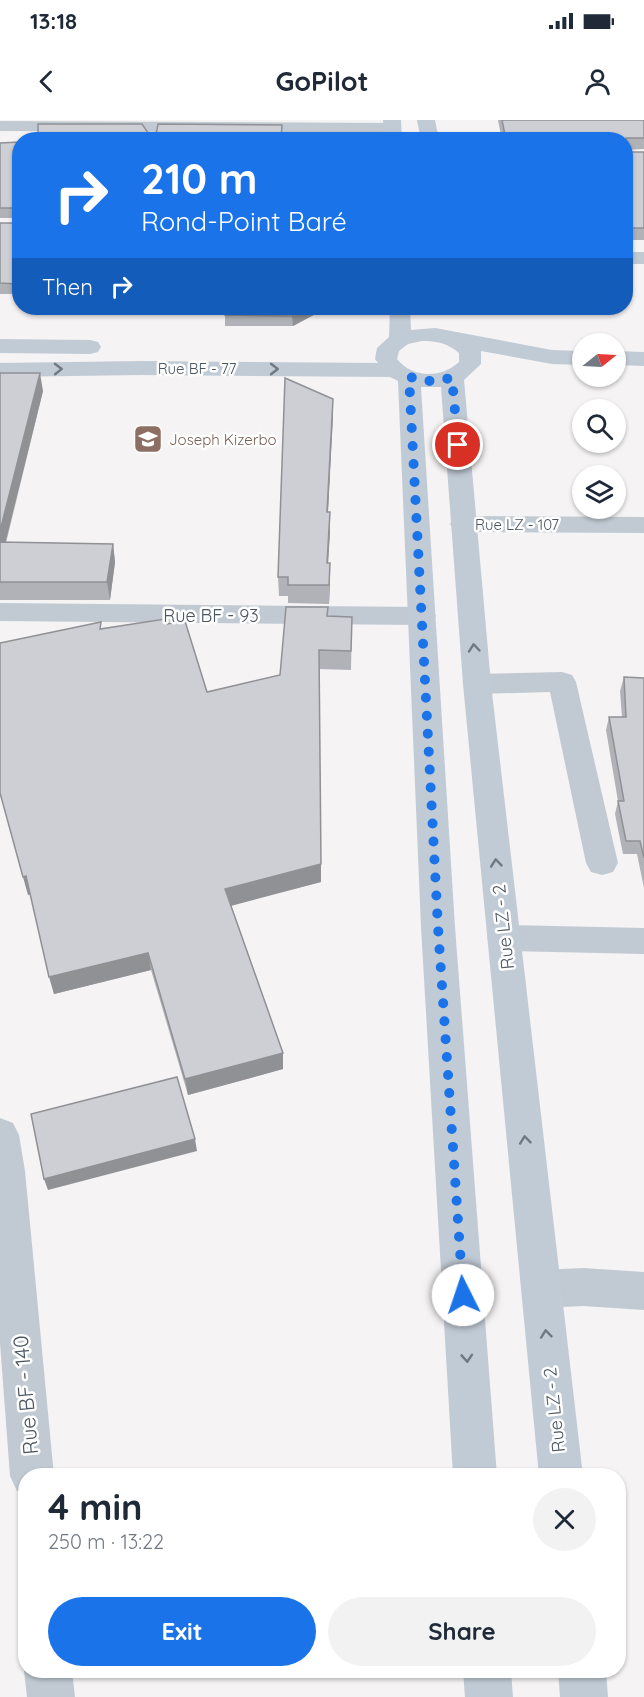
<!DOCTYPE html>
<meta charset="utf-8">
<style>
body{margin:0;font-family:Quicksand,sans-serif;background:#f2f2f3;color:#1f2937;height:100vh;display:flex;flex-direction:column;font-size:22px;white-space:nowrap}
*{box-sizing:border-box;margin:0}
p{font-size:20px;color:#747a83}
.icon{flex:none;width:33px;height:33px;fill:none;stroke:currentColor;stroke-width:2;stroke-linecap:round;stroke-linejoin:round}
.map{position:relative;flex:1;overflow:hidden}
.panel{position:absolute;left:18px;top:1348px;width:608px;height:210px;display:flex;flex-direction:column;background:#fff;border-radius:24px;box-shadow:0 2px 4px #0004}
.panel>*{flex:none}
.banner{position:absolute;left:12px;top:12px;width:621px;height:183px;border-radius:24px;box-shadow:0 2px 4px #0004;background:#1a73e8;color:#fff;overflow:hidden}
.needle{width:39px;rotate:72deg}
.fabs{position:absolute;left:572px;top:213px;display:grid;gap:12px}
.fabs a{display:grid;place-items:center;width:54px;height:54px;border-radius:50%;background:#fff;box-shadow:0 2px 4px #0004;font-size:30px}
.pin{position:absolute;display:grid;place-items:center;width:51px;height:51px;color:#fff;margin:-26px;border:3px solid #fff;border-radius:50%;box-shadow:0 2px 6px #0007}
.me{position:absolute;width:66px;margin:-33px;rotate:356deg;stroke-linejoin:round;filter:drop-shadow(0 0 4px #0008)}
.turn{display:flex;align-items:center;gap:21px;height:126px;padding:0 30px;font-size:27px}
.turn .icon{width:78px;height:78px;stroke-width:2.5}
.turn b{display:block;font-size:42px;line-height:51px}
.then{display:flex;align-items:center;height:57px;padding:0 30px;background:#0003;gap:12px;font-size:22px}
.round{display:grid;place-items:center;flex:none;width:63px;height:63px;border-radius:32px;background:#f2f2f3}
.overview{display:flex;align-items:center;justify-content:space-between;height:102px;padding:0 30px}
h1{font-size:36px;font-weight:800;line-height:45px}
.cta{display:flex;gap:12px;margin-top:auto;padding:12px 30px}
.cta a{flex:1;height:69px;border-radius:36px;background:#1a73e8;color:#fff;font-size:24px;font-weight:800;line-height:69px;text-align:center}
.cta a+a{background:#f2f2f3;color:#1f2937}
.status{display:flex;justify-content:space-between;align-items:center;height:42px;padding:0 30px;background:#fff;direction:ltr}
.status svg{height:16px;fill:currentColor}
header{display:flex;justify-content:space-between;align-items:center;height:78px;padding:0 30px;background:#fff;font-size:27px;font-weight:800}
.map>svg:first-child{display:block}
.lines{fill:none;stroke-linecap:round;stroke-linejoin:round}
.street{fill:#c1cad2;fill-rule:evenodd}
.secondary{fill:#c1cbd6;fill-rule:evenodd}
.wall{fill:#b0b2b7}
.shaded-wall{fill:#909195}
.building{fill:#cdcfd5;stroke:#909195;stroke-width:1.5}
.oneway{stroke:#6e7984}
.route{stroke:#1a73e8;stroke-width:10;stroke-dasharray:0 18}
.labels{text-anchor:middle;dominant-baseline:central;stroke-width:5;stroke-linejoin:round;paint-order:stroke}
.far-street-label{font-size:15px;fill:#4a5661;stroke:#fff}
.far-education-label{font-size:15px;fill:#785e54;stroke:#fff;text-anchor:start}
.street-label{font-size:18px;fill:#4a5661;stroke:#fff}
.near-street-label{font-size:21px;fill:#4a5661;stroke:#fff}
</style>
<div class="status"><b>13:18</b><svg viewBox="0 0 49 12"><path d="M0 12V9h3v3zM5 12V6h3v6zM10 12V3h3v9zM15 12V0h3v12zM26 1h20v11H26zM47 4h2v5h-2z"/></svg></div>
<header><svg class="icon" aria-label="back" viewBox="0 0 24 24"><path d="M15 5l-7 7 7 7"/></svg>GoPilot<svg class="icon" aria-label="person" viewBox="0 0 24 24"><circle cx="12" cy="8" r="4"/><path d="M4 21q1-7 8-7t8 7"/></svg></header>
<div class="map">
<svg width="644" height="1577" viewBox="0 0 644 1577">
<rect width="100%" height="100%" fill="#f5f3f3"/>
<g class="lines">
<!-- street -->
<path class="street" d="M 0,1 L 392,3 L 398,4 L 401,8 L 398,12 L 392,13 L 0,11 Z
M 626,132 L 644,132 L 644,144 L 626,144 Z
M 463,396 L 644,397 L 644,413 L 463,412 L 454,410 L 450,404 L 454,398 Z
M 0,483 L 422,487 L 432,490 L 436,496 L 432,502 L 422,505 L 0,501 Z
M 562,552 L 572,555 L 576,562 L 618,743 L 613,752 L 602,755 L 591,752 L 586,743 L 550,572 L 477,574 L 467,571 L 463,564 L 467,557 L 477,554 Z
M 504,805 L 644,808 L 644,834 L 504,831 L 492,828 L 487,818 L 492,808 Z
M 0,998 L 13,1003 L 19,1015 L 25,1051 L 54,1356 L 26,1356 L 26,1375 L 17,1371 L 10,1356 L 0,1223 Z
M 583,1148 L 644,1152 L 644,1190 L 583,1186 L 541,1188 L 527,1183 L 521,1169 L 527,1155 L 541,1150 Z
M 26,1548 L 26,1551 L 72,1551 L 75,1577 L 27,1577 L 24,1551 Z"/>
<!-- secondary -->
<path class="secondary" d="M 383,0 L 401,0 L 402,20 L 384,20 Z
M 417,0 L 435,0 L 439,20 L 421,20 Z
M 390,188 L 410,188 L 411,210 L 435,208 L 552,230 L 582,231 L 582,245 L 552,244 L 481,231 L 481,244 L 464,260 L 491,564 L 583,1356 L 539,1356 L 463,564 L 441,267 L 421,267 L 455,807 L 497,1356 L 453,1356 L 421,807 L 398,261 L 390,257 L 142,255 L 0,257 L 0,243 L 142,241 L 378,243 L 375,239 L 377,228 L 389,217 ZM 422,221 C 437,221 447,223 459,233 L 459,242 C 441,259 412,258 397,239 L 399,231 L 408,224 Z
M 0,219 L 90,220 L 98,222 L 101,227 L 98,232 L 90,234 L 0,233 Z
M 615,231 L 644,232 L 644,246 L 615,245 Z
M 463,1551 L 511,1551 L 513,1577 L 465,1577 Z
M 558,1551 L 606,1551 L 608,1577 L 560,1577 Z"/>
</g>
<!-- wall -->
<path class="wall" d="M 498,0 L 644,0 L 644,29 L 626,30 L 626,32 L 644,32 L 644,120 L 628,120 L 626,111 L 626,20 L 502,20 Z
M 20,22 L 20,98 L 0,98 L 0,23 Z
M 0,103 L 20,103 L 20,174 L 0,174 Z
M 170,188 L 321,188 L 321,191 L 293,206 L 225,206 L 225,195 L 170,194 Z
M 0,253 L 43,271 L 6,423 L 113,424 L 115,442 L 110,480 L 0,480 Z
M 333,279 L 328,392 L 330,411 L 328,443 L 330,443 L 329,484 L 288,483 L 288,476 L 279,476 L 278,457 Z
M 328,496 L 352,497 L 351,550 L 319,549 L 321,762 L 231,785 L 283,933 L 283,949 L 188,975 L 151,850 L 54,874 L 30,774 L 28,775 L 103,509 L 167,504 L 207,572 L 280,555 Z
M 624,557 L 644,558 L 644,768 L 637,734 L 623,734 L 615,694 L 618,681 L 606,610 L 609,597 L 622,597 L 620,571 Z"/>
<!-- shaded-wall -->
<path class="shaded-wall" d="M 308,188 L 321,188 L 321,191 L 293,206 L 292,196 Z
M 40,253 L 43,271 L 1,440 L 0,435 L 0,411 Z
M 333,279 L 333,297 L 327,411 L 327,392 Z
M 330,392 L 330,411 L 327,461 L 327,443 Z
M 113,424 L 115,442 L 110,480 L 107,462 Z
M 330,443 L 330,461 L 329,484 L 329,465 Z
M 321,744 L 321,762 L 227,787 L 225,769 Z
M 26,756 L 31,774 L 28,775 L 23,757 Z
M 148,833 L 151,850 L 54,874 L 49,857 Z
M 283,933 L 283,949 L 188,975 L 185,959 Z
M 195,1019 L 197,1031 L 48,1070 L 44,1059 Z"/>
<!-- building -->
<path class="building" d="M 502,0 L 644,0 L 644,18 L 626,18 L 626,32 L 644,32 L 644,108 L 630,108 L 626,92 L 626,20 L 506,20 Z
M 38,4 L 142,4 L 153,20 L 38,20 Z
M 158,4 L 282,5 L 281,20 L 155,20 Z
M 20,22 L 20,88 L 0,88 L 0,23 Z
M 0,103 L 20,103 L 20,161 L 18,164 L 0,163 Z
M 225,188 L 308,188 L 292,196 L 225,195 Z
M 0,253 L 40,253 L 0,411 Z
M 285,258 L 333,279 L 327,392 L 330,392 L 327,443 L 330,443 L 329,465 L 288,465 L 288,457 L 278,457 Z
M 0,422 L 113,424 L 107,462 L 0,462 Z
M 286,487 L 328,487 L 327,496 L 352,497 L 351,531 L 319,530 L 321,744 L 225,769 L 283,933 L 185,959 L 148,833 L 49,857 L 26,756 L 23,757 L 0,673 L 0,523 L 101,502 L 100,509 L 165,499 L 167,504 L 185,501 L 207,572 L 280,555 Z
M 624,557 L 644,558 L 644,738 L 640,721 L 626,721 L 618,681 L 624,681 L 609,597 L 626,597 Z
M 177,957 L 195,1019 L 44,1059 L 31,994 Z"/>
<!-- one-way arrows -->
<defs><path id="oneway-chevron" d="M-2-3.5L2.5 0L-2 3.5" fill="none" stroke-width="1.6" stroke-linecap="round" stroke-linejoin="round" transform="scale(1.5)"/></defs>
<g class="oneway">
<use href="#oneway-chevron" transform="translate(58 249) rotate(-1)"/>
<use href="#oneway-chevron" transform="translate(274 249)"/>
<use href="#oneway-chevron" transform="translate(474 528) rotate(-95)"/>
<use href="#oneway-chevron" transform="translate(496 743) rotate(-96)"/>
<use href="#oneway-chevron" transform="translate(525 1020) rotate(-96)"/>
<use href="#oneway-chevron" transform="translate(546 1214) rotate(-96)"/>
<use href="#oneway-chevron" transform="translate(467 1238) rotate(86)"/>
</g>
<g class="lines">
<!-- route -->
<path class="route" d="M 458,325 L 452,258 L 430,261 L 409,257 L 438,807 L 463,1175"/>
</g>
<!-- icons -->
<defs>
<g id="school-square" transform="scale(1.5)"><rect x="-9" y="-9" width="18" height="18" rx="4" fill="#8d6e63" stroke="#fff"/><path d="M0-5L7-2L0 1L-7-2ZM-4 1L0 2.5L4 1V4Q0 6-4 4Z" fill="#fff"/></g>
</defs>
<g fill-rule="evenodd">
<use href="#school-square" x="148" y="319"/>
</g>
<g class="labels">
<!-- far-street labels -->
<g class="far-street-label">
<text x="197" y="248">Rue BF - 77</text>
<text x="517" y="404">Rue LZ - 107</text>
</g>
<!-- far-education labels -->
<g class="far-education-label">
<text x="169" y="319">Joseph Kizerbo</text>
</g>
<!-- street labels -->
<g class="street-label">
<text x="211" y="495">Rue BF - 93</text>
<text transform="translate(503 807) rotate(-96)">Rue LZ - 2</text>
<text transform="translate(554 1290) rotate(-96)">Rue LZ - 2</text>
</g>
<!-- near-street labels -->
<g class="near-street-label">
<text transform="translate(25 1275) rotate(-95)">Rue BF - 140</text>
</g>
</g>
</svg>
<div class="fabs">
<a><svg class="needle" viewBox="-14 -14 28 28"><path d="M0-13l5 13h-10z" fill="#e53935"/><path d="M0 13l5-13h-10z" fill="#747a83"/></svg></a>
<a><svg class="icon" aria-label="search" viewBox="0 0 24 24"><circle cx="10" cy="10" r="6"/><path d="M15 15l6 6"/></svg></a>
<a><svg class="icon" aria-label="layers" viewBox="0 0 24 24"><path d="M12 4l9 5-9 5-9-5zM3 14l9 5 9-5"/></svg></a>
</div>
<div class="pin" style="left:458px;top:325px;background:#d93025"><svg class="icon" aria-label="arrive" viewBox="0 0 24 24"><path d="M6 21V4h12l-3 4 3 4H6"/></svg></div>
<svg class="me" style="left:463px;top:1175px" viewBox="-20 -20 40 40"><circle r="19" fill="#fff"/><path d="M0-13L10 11 0 6-10 11z" fill="#1a73e8"/></svg>
<div class="banner">
<div class="turn"><svg class="icon" aria-label="right" viewBox="0 0 24 24"><path d="M7 20v-9h11M14 6l5 5-5 5"/></svg><div><b>210 m</b>Rond-Point Baré</div></div>
<div class="then">Then<svg class="icon" aria-label="right" viewBox="0 0 24 24"><path d="M7 20v-9h11M14 6l5 5-5 5"/></svg></div>
</div>
<section class="panel">
<div class="overview"><div><h1>4 min</h1><p>250 m · 13:22</p></div><a class="round"><svg class="icon" aria-label="close" viewBox="0 0 24 24"><path d="M6 6l12 12M18 6L6 18"/></svg></a></div>
<div class="cta"><a>Exit</a><a>Share</a></div>
</section>
</div>
